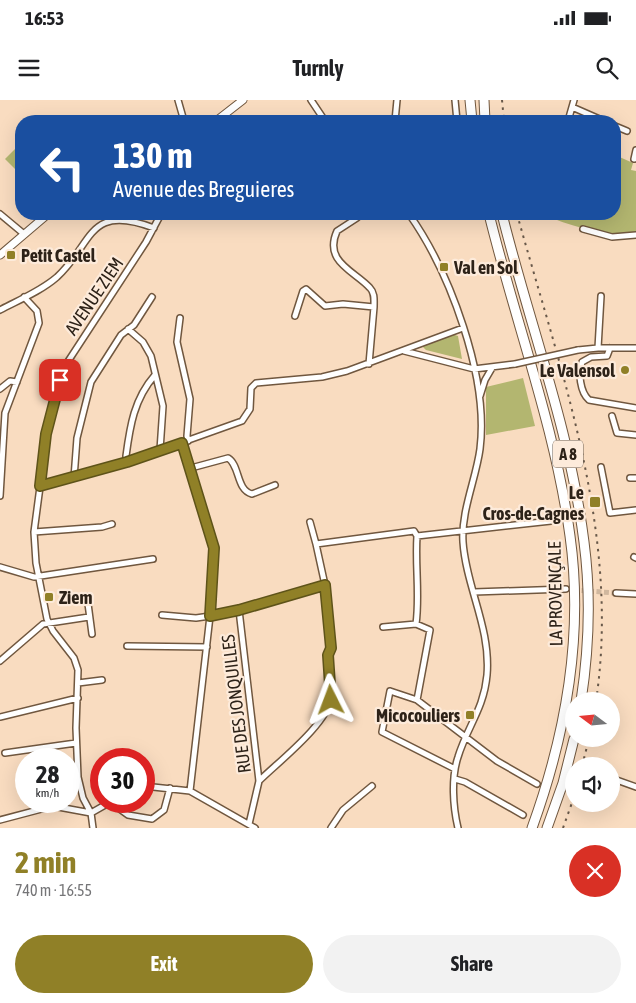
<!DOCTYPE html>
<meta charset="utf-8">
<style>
body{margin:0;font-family:"Asap Condensed",sans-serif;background:#f2f2f2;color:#202124;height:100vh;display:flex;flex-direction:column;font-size:19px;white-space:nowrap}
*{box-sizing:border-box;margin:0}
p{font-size:16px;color:#757577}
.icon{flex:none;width:28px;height:28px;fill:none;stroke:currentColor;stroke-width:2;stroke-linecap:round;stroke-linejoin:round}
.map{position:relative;height:728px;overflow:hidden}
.sheet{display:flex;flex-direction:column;background:#fff;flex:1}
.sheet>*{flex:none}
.banner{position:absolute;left:15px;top:15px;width:606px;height:105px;border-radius:20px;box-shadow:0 5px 20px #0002;background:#1a4fa0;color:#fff;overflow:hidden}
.needle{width:32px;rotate:286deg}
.controls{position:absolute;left:565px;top:592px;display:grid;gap:10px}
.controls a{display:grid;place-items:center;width:55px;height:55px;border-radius:50%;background:#fff;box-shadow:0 5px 20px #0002;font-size:25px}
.speed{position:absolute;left:15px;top:648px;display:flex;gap:10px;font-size:25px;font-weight:700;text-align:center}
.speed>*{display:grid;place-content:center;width:65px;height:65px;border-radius:50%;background:#fff;box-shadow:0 5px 20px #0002;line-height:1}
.speed small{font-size:12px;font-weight:400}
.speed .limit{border:8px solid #d22;background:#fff;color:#111}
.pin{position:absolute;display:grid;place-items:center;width:42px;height:42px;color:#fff;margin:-21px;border-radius:10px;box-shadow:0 2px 8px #0006}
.me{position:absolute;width:55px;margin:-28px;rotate:357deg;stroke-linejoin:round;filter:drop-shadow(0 0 4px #0008)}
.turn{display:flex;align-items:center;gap:18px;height:105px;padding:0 15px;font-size:22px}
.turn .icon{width:65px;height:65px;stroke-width:2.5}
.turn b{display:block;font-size:35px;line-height:42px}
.round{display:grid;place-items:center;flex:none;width:52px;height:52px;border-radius:26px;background:#f2f2f2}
.overview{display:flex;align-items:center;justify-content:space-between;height:85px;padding:0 15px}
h1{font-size:30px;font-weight:700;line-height:38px;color:#908027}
.primary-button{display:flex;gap:10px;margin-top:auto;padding:10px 15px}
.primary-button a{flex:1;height:58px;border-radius:30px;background:#908027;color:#fff;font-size:20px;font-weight:700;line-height:58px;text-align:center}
.primary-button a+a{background:#f2f2f2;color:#202124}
.status{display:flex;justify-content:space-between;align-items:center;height:35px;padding:0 25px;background:#fff;direction:ltr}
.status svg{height:14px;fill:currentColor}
header{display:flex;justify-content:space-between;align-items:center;height:65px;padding:0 15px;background:#fff;font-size:22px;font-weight:700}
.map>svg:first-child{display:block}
.green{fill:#b3b670}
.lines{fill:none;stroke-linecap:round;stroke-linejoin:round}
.street-tunnel{stroke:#d0b79e;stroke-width:5;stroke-dasharray:5 2.5;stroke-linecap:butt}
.street-casing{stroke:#70573f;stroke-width:8}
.secondary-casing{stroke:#70573f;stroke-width:9}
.highway-casing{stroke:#70573f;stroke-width:11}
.street{stroke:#fff;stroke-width:5}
.secondary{stroke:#fff;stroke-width:7}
.highway{stroke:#fff;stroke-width:9}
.rail{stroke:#685849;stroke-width:2;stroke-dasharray:2.5 5;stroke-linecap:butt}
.street-bridge-casing{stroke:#70573f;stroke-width:8;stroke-linecap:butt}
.street-bridge{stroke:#fff;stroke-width:5}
.route-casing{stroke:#5e5319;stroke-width:12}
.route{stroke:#908027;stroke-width:9}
.poi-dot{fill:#908027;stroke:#fdebdb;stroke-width:2}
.labels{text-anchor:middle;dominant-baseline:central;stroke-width:4.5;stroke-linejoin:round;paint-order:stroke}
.shield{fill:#fdebdb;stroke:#6b5e52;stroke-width:1}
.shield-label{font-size:16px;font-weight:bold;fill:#2d2218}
.poi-label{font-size:18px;font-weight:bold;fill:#2d2218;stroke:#fdebdb;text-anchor:start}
.street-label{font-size:18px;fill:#2d2218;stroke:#fdebdb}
</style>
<div class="status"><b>16:53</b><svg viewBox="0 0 49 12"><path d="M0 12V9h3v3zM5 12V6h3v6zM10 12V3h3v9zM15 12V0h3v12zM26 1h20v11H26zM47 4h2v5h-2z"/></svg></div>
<header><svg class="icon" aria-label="menu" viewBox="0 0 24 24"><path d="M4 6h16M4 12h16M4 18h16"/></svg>Turnly<svg class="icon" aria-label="search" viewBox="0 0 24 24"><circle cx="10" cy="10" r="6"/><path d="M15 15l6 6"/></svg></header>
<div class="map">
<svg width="636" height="728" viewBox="0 0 636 728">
<rect width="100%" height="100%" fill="#f9dcc0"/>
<!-- green -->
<path class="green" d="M 21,43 L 21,75 L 5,59 Z
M 615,55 L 633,63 L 631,70 L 636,71 L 636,134 C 603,136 573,127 542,114 L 615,114 Z
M 452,234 L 458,236 L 462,259 L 426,250 L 421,245 Z
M 523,278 L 535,326 L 486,335 L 486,287 Z"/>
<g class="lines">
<!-- street-tunnel -->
<path class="street-tunnel" d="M 574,490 L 616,493"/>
<!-- street casing -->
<g class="street-casing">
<path id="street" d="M 178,0 L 184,21
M 311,0 L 325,21
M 455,0 L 457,21
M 572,7 L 604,21
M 395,21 L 397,0
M 568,21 L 574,0
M 615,26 L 627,31
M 634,59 L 636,50
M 0,114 L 24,134
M 361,114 L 357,118 L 337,131 C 323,162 355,171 370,188 C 375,193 374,200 374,207
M 409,114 C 450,172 489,277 480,349 C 476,379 461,411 463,442 C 466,487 491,528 487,575 C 484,609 467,627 458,657 C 451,678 453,707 458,728
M 583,129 L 612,137 L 636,135
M 0,210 C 19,200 41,191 57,177 C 94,143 87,103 154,128
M 295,216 L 303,191 L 306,189 L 325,206 L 343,204 L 374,207 L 369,264
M 180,218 L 177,242 L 190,299 L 187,336 L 188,341
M 128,229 L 143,242 L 151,256 L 163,306 L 160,350
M 598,248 L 601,196
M 610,248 L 607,256 L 591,257 L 582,262 C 578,273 580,292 589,300 L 636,308
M 578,250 L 598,248 L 636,248
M 404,251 L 474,269 L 515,264
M 0,289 L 10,281 L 17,282
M 480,296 L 485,280 L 492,268
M 612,316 L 617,333 L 636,335
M 127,362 L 126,356 C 130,326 134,299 155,275
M 601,367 L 610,413 L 636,410
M 191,368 L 228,358 C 240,365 236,390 252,394 L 275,385
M 74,378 L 77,338 L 91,282 L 121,235 L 134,225 L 152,197
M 630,378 L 636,378
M 40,386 L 127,362 L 242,321 L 250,309 L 251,288 L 256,283 L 322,277 L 347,271 L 463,228
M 0,396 L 5,313 L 39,223 L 37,211 L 24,197
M 310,422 L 316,444
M 34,432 L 102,427 L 112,424
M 417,436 C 415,466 420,495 416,524 L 430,530 L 417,600
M 634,457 L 636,458
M 0,467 L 34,477 L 153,459
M 474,492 L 566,489
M 616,493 L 636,494
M 87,496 L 92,534
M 239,510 L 259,681 L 249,724
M 162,515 L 196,518 L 210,516 L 214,448 L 182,343
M 383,527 L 416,524
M 127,546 L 207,547
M 0,561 L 43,524 L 89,517
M 78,583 L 102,580
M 0,617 L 78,598
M 5,653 L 76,643
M 455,669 L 382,632 L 390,591 L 417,600 L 497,661 L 537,684
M 611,678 L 636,687
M 455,679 L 465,682 L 523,715
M 259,681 C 277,663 329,623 331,597 C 332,581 325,564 331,548 L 325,485
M 144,686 L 190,691 L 255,728
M 190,691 L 210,516 L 239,510 L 325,485 L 316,444 L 414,431 L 417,436 L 551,421
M 110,702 L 128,715 L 152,719 L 164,710 L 170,688
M 0,720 L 53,706 L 91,713 L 112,701
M 93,728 L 91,713 L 83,698 L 78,677 L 76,628 L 78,570 L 74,558 L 53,531 L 47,519 L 36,463 L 34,432 L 47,334 L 65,266 L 146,142 L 161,114
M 331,728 L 343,710 L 372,686"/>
</g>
<!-- secondary casing -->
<g class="secondary-casing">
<path id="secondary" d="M 216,21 L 243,0
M 0,155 L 48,114"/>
</g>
<!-- highway casing -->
<g class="highway-casing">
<path id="highway" d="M 470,0 L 472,21
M 484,0 L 485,21
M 489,114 C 515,221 555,326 570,436 C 584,536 566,634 532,728
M 502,114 C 529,223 570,330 584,442 C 591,495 589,549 581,601
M 547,728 L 563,683 L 574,639"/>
</g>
<!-- street -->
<use href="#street" class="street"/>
<!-- secondary -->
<use href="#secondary" class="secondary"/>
<!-- highway -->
<use href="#highway" class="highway"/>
<!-- rail -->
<path class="rail" d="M 502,0 L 504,21
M 517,114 C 561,273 621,434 596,601
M 582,666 L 589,639
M 563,728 L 574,697"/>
<!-- street-bridge casing -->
<g class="street-bridge-casing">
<path id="street-bridge" d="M 515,264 L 578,250"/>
</g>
<!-- street-bridge -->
<use href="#street-bridge" class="street-bridge"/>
</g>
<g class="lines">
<!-- route casing -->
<g class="route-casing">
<path id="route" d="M 60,280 L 46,334 L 40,386 L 127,362 L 182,343 L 214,448 L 210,516 L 239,510 L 325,485 L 331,548 L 328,555 L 331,600"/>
</g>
<!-- route -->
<use href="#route" class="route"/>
</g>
<!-- markers -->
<g class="poi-dot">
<rect x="6" y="150" width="10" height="10" rx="2.5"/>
<rect x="439" y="162" width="10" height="10" rx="2.5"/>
<circle cx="625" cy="270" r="5"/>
<rect x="589" y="396" width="12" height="12" rx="2.5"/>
<rect x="44" y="492" width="10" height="10" rx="2.5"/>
<rect x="465" y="610" width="10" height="10" rx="2.5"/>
</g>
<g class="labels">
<!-- shield labels -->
<rect class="shield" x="553" y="340.5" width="30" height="27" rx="4"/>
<g class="shield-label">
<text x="568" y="354">A 8</text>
</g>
<!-- poi labels -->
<g class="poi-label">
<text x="21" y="155">Petit Castel</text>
<text x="454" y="167">Val en Sol</text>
<text x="615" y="270" text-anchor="end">Le Valensol</text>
<text x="584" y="392" text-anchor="end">Le<tspan x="584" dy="21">Cros-de-Cagnes</tspan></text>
<text x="59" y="497">Ziem</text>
<text x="460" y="615" text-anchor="end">Micocouliers</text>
</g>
<!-- street labels -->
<g class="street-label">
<text transform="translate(94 196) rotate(-56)">AVENUE ZIEM</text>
<text transform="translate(555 494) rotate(-91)">LA PROVENÇALE</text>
<text transform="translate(236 604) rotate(-97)">RUE DES JONQUILLES</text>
</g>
</g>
</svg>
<div class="controls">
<a><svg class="needle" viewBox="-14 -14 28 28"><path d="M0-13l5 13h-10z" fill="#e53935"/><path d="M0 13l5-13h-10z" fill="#757577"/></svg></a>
<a><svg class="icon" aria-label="sound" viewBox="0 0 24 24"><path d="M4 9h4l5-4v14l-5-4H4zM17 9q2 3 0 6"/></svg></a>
</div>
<div class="speed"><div>28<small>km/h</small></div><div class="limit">30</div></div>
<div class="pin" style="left:60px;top:280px;background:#d93025"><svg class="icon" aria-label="arrive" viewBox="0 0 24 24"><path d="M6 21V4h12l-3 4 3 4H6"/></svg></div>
<svg class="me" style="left:331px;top:600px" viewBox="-20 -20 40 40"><path d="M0-17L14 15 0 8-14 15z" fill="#908027" stroke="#fff" stroke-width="4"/></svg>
<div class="banner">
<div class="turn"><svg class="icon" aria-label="left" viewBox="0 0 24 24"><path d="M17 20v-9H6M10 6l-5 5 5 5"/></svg><div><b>130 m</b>Avenue des Breguieres</div></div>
</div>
</div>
<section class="sheet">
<div class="overview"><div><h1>2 min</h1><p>740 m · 16:55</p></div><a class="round" style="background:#d93025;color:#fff"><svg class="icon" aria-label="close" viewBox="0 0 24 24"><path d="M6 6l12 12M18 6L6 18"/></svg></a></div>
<div class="primary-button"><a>Exit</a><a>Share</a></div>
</section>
